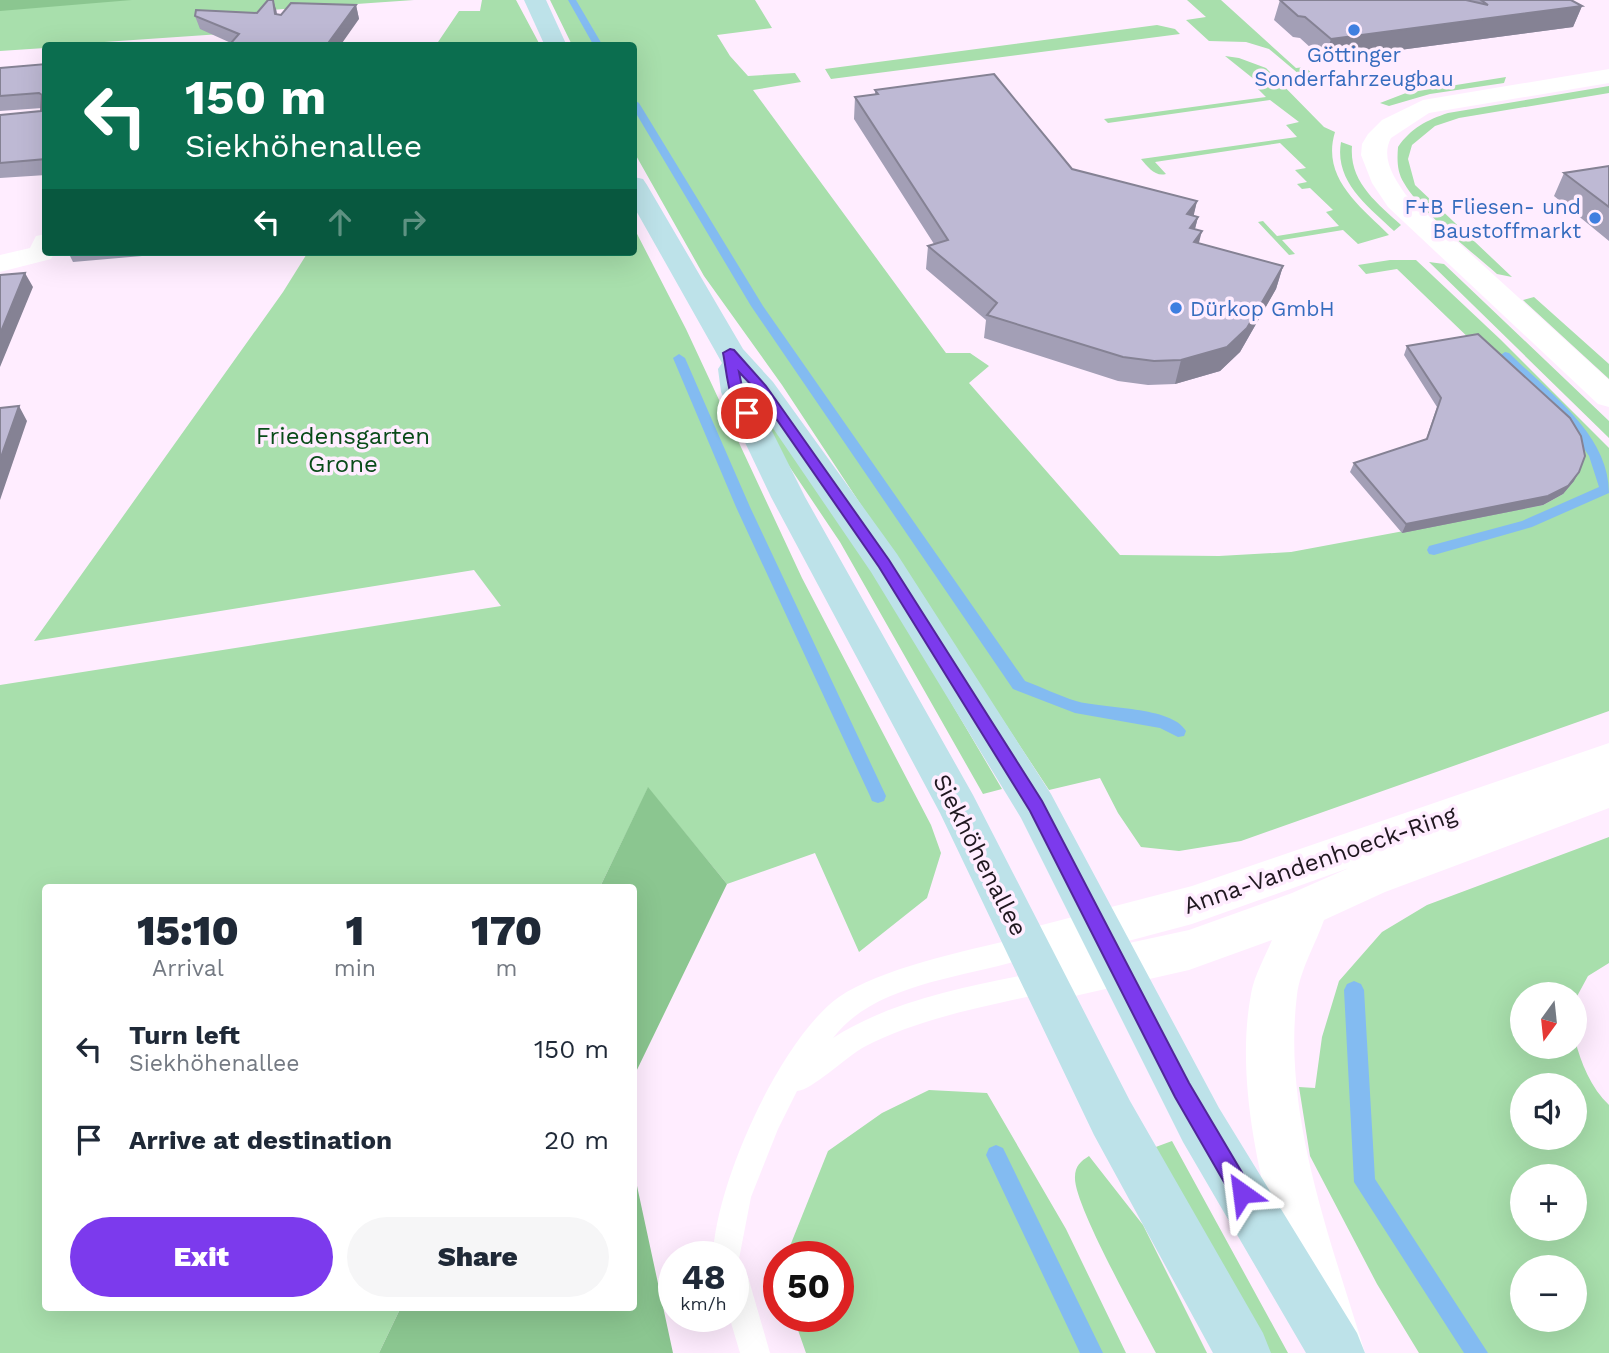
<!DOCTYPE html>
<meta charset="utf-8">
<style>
body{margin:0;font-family:"Work Sans",sans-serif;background:#f6f6f7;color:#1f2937;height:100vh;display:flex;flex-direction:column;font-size:26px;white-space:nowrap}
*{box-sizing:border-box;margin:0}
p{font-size:23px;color:#747a83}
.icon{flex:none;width:38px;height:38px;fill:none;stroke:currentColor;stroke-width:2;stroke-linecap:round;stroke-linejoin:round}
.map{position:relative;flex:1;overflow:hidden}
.sheet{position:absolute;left:42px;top:884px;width:595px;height:427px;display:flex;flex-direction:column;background:#fff;border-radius:7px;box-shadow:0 7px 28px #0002}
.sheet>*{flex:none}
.guide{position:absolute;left:42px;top:42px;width:595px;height:214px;border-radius:7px;box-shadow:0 7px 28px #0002;background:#0b6e4f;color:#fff;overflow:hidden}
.needle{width:46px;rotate:195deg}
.buttons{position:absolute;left:1510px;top:982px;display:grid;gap:14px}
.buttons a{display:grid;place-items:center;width:77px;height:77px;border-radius:50%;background:#fff;box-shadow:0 7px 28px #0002;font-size:35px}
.speed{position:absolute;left:658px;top:1241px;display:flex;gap:14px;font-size:35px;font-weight:700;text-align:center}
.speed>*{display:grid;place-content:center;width:91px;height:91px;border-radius:50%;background:#fff;box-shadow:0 7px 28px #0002;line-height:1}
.speed small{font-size:18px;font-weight:400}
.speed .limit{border:10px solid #d22;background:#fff;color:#111}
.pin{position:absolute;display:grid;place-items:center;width:60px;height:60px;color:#fff;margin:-30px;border:4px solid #fff;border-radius:50%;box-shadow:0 2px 7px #0007}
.me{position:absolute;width:77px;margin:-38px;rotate:329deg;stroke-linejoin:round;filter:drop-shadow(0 0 5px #0008)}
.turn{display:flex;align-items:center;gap:24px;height:147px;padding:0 28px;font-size:32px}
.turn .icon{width:91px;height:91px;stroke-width:2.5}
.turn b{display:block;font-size:49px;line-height:60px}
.lanes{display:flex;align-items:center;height:66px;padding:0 28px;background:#0003;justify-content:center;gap:35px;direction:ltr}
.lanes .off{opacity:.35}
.eta{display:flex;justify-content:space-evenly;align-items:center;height:119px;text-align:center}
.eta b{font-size:42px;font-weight:800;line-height:49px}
.action{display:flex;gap:14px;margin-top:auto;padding:14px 28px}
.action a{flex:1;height:80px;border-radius:42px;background:#7c3aed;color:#fff;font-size:28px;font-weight:800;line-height:80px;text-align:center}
.action a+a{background:#f6f6f7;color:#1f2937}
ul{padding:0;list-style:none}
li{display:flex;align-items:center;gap:21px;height:91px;padding:0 28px}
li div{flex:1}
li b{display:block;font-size:26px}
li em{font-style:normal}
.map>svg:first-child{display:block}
.green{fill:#a8dfac;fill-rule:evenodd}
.forest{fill:#8bc690}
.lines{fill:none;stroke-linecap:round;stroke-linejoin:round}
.stream{fill:#83bbf1;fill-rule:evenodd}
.lane{fill:#fff;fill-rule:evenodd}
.street{fill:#fff;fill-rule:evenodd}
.secondary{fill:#bde2e9;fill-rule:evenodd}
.wall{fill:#a39fb6}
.shaded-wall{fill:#858294}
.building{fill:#beb9d4;stroke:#858294;stroke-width:2}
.route{fill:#7c3aed;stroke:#51269a;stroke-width:2}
.shop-dot{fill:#3f7fe0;stroke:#ffedff;stroke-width:2.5}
.labels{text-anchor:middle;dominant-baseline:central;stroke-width:7;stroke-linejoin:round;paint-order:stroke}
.far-shop-label{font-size:21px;fill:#366cbe;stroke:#ffedff}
.park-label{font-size:24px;fill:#094b19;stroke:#ffedff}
.street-label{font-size:24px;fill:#1f171f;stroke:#ffedff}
</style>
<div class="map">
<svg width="1609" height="1353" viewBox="0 0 1609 1353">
<rect width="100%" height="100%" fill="#ffedff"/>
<!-- green -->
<path class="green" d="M 0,0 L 414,0 L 270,10 L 250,32 L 46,46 L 45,48 L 0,51 Z
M 482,0 L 516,0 L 540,45 L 436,45 L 459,11 L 480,11 Z
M 550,0 L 755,0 L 772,28 L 717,35 L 730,56 L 748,76 L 795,73 L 801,82 L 753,90 L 946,353 L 970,353 L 989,366 L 969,383 L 1120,555 L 1219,556 L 1291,552 L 1543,505 L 1563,494 L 1474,343 L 1397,269 L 1366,274 L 1358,265 L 1390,260 L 1416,260 L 1501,340 L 1609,448 L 1609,711 L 1241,841 L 1179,851 L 1141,847 L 1118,813 L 1100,778 L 1049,790 L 782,385 L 704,276 L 634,152 L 634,46 L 572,45 Z
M 1187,0 L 1221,0 L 1296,68 L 1305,67 L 1316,77 L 1306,80 L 1269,49 L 1246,42 L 1209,41 L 1186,20 L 1206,17 Z
M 1157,25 L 1175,29 L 1180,34 L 831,79 L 825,69 Z
M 1225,56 L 1239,58 L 1266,68 L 1324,127 L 1335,132 C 1321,178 1360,206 1389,235 L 1358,244 L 1343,230 L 1282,240 L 1295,254 L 1289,255 L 1258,222 L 1263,221 L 1277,236 L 1339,226 L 1326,212 L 1333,210 L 1310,188 L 1302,189 L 1297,184 L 1307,182 L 1295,170 L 1306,168 L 1280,143 L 1155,162 L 1166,174 C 1155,177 1148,167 1141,159 L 1297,137 L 1286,125 L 1299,122 L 1270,100 L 1108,123 L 1104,119 L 1266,97 L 1255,86 L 1260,84 Z
M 1506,77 L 1504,83 L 1430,94 L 1389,106 L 1380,103 L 1406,93 Z
M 1609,86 L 1609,93 L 1459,118 L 1435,126 L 1412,145 L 1408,159 L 1415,185 L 1512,277 L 1497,274 C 1472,252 1419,210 1404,183 C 1397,172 1397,160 1398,147 C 1411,128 1427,120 1448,113 Z
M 1341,142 L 1352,146 C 1349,182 1377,203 1401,225 L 1394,231 C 1369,207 1334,182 1341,142 Z
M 634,228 L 686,329 L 802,578 L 931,825 L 941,853 L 927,898 L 859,952 L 815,853 L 727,884 L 648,788 L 600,887 L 46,887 L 46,1307 L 401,1307 L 379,1353 L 0,1353 L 0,685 L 501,606 L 474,570 L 34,641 L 283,292 L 308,252 L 634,252 Z
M 1429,262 L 1444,264 L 1609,421 L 1609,438 Z
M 1534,297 L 1609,364 L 1609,379 L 1523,300 Z
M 760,395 L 855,539 L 1002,789 L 983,794 L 840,542 L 744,399 Z
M 1609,837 L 1609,963 L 1588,976 L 1575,1000 L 1575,994 L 1522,994 L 1522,1046 L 1575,1046 L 1575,1040 C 1581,1063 1591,1088 1609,1105 L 1609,1353 L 1419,1353 L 1377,1284 L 1310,1156 L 1299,1087 L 1315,1088 L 1322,1037 L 1339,981 L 1382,932 L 1427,905 ZM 1522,1085 L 1575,1085 L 1575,1138 L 1522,1138 ZM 1522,1176 L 1575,1176 L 1575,1228 L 1522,1228 ZM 1522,1267 L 1575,1267 L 1575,1320 L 1522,1320 Z
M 929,1090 L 987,1093 L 1066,1229 L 1126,1353 L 806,1353 L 793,1316 L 838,1316 L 838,1256 L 786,1256 L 828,1151 L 882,1113 Z
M 1172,1141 L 1288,1353 L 1263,1353 L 1153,1148 Z
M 1089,1156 L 1143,1225 L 1207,1353 L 1156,1353 C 1140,1322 1073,1203 1075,1177 C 1075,1166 1081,1161 1089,1156 Z"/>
<!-- forest -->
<path class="forest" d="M 0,0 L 132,0 L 0,11 Z
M 648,787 L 727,884 L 634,1076 L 634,887 L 600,887 Z
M 634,1172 L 673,1353 L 379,1353 L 401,1307 L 634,1307 Z"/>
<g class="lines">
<!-- stream -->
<path class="stream" d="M 568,0 L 576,0 L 603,46 L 594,46 Z
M 634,100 L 639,103 L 763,306 L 1025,681 C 1042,687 1059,696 1076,701 C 1103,709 1172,706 1186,731 L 1184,736 L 1178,737 L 1160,728 L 1075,713 L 1013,689 L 751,306 L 634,110 Z
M 1505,352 L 1509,353 C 1548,392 1609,434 1609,493 L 1532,527 L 1434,555 L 1429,554 L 1427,550 L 1429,546 L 1522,521 L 1599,487 L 1589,456 L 1571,430 L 1501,359 L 1499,356 Z
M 679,354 L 685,358 L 750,507 L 886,796 L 884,801 L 878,803 L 872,801 L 870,796 L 736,507 L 673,358 Z
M 1354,981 L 1361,984 L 1364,990 L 1375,1179 L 1488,1353 L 1464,1353 L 1354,1182 L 1344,990 L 1347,984 Z
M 996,1145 L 1003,1148 L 1103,1353 L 1080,1353 L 986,1155 L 989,1148 Z"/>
<!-- lane -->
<path class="lane" d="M 1027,936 L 1036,939 L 1039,947 L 1036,955 C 972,978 877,980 833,1038 C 895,998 973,986 1044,971 L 1053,974 L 1057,982 L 1053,990 L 1044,993 C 983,1007 920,1018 864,1047 C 847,1056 811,1091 797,1091 L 778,1129 L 751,1197 L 738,1264 L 743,1267 L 748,1277 L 770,1353 L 740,1353 L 729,1316 L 733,1316 L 733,1256 L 713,1256 C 715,1185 780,1039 839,997 C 882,967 975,949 1027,936 Z"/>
<!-- street -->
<path class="street" d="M 1609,69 L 1609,83 L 1429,113 L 1391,138 C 1380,158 1395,179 1406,195 L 1609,380 L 1609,407 L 1598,404 L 1388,207 L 1372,183 L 1361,155 L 1362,144 L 1368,134 L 1382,120 L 1423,100 Z
M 46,234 L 46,252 L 55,252 L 51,259 L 0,272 L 0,255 L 30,248 L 36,236 Z
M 1609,743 L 1609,808 L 1385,892 L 1324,920 C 1316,943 1300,970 1297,995 C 1282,1115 1331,1240 1365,1353 L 1309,1353 C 1279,1245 1230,1106 1251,994 C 1254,976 1265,957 1272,940 L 1189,970 L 1044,1003 L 1028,997 L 1021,982 L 1029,967 L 1011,961 L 1004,947 L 1011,933 L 1192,886 ZM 1349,868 L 1292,893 L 1189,930 L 1083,953 L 1192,924 Z"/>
<!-- secondary -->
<path class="secondary" d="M 524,0 L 546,0 L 567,46 L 545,46 Z
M 634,177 L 643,179 L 647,185 L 743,349 L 773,382 L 897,554 L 1051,794 L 1219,1108 L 1357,1333 L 1365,1353 L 1306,1353 L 1183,1142 L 1021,818 L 871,572 L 764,415 L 805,497 L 973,795 L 1130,1101 L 1263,1333 L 1271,1353 L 1213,1353 L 1094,1135 L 940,813 L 771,497 L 721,392 L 718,369 L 722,363 L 634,207 Z"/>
</g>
<!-- wall -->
<path class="wall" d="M 1280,0 L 1571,0 L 1582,6 L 1573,27 L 1324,60 L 1300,38 L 1293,37 L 1274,20 Z
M 356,5 L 359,19 L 231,43 L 200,29 L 195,16 L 257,13 L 276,9 L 277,14 L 281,15 Z
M 46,64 L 46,175 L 0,178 L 0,115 L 41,111 L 42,108 L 0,111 L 0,68 Z
M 875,90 L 1072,169 L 1197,201 L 1193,216 L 1198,217 L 1195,229 L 1199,243 L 1283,266 L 1276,289 L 1240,352 L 1220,371 L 1175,384 L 1148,385 L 1118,381 L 984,338 L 986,320 L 926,269 L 928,246 L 934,244 L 854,119 L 855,97 L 875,95 Z
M 1609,166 L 1609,241 L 1554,196 L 1564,173 Z
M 68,252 L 143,252 L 142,256 L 73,262 Z
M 1407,346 L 1574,481 L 1563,494 L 1543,505 L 1402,533 L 1350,472 L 1354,463 L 1426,439 L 1437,407 L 1404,355 Z"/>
<!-- shaded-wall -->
<path class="shaded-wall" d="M 273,0 L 276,9 L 279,28 L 275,14 Z
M 356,5 L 359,19 L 340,46 L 326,46 Z
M 1582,6 L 1573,27 L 1324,60 L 1331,39 Z
M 1197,201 L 1192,223 L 1187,214 Z
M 1198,217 L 1192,240 L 1190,228 Z
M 1202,231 L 1196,254 L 1194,242 Z
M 1283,266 L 1276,289 L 1240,352 L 1220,371 L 1175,384 L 1181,360 Z
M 25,273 L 33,287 L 0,367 L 0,334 Z
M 19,406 L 27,421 L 0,500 L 0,460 Z
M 1579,472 L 1574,481 L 1563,494 L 1543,505 L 1402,533 L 1406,524 Z"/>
<!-- building -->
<path class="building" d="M 268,0 L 273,0 L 275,14 L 281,15 L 291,3 L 356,5 L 326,46 L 195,46 L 231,43 L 239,34 L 195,16 L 196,10 L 257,13 Z
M 1280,0 L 1466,0 L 1488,5 L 1481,0 L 1571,0 L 1582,6 L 1331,39 L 1305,17 L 1298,16 Z
M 46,64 L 46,159 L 0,163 L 0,115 L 41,111 L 42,95 L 39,93 L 0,96 L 0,68 Z
M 994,74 L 1072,169 L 1197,201 L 1187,214 L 1198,217 L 1190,228 L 1202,231 L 1194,242 L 1283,266 L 1247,328 L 1227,347 L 1181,360 L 1154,361 L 1123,357 L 987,315 L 997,303 L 928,246 L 948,240 L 855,97 L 878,94 L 875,90 Z
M 1609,166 L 1609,207 L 1564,173 Z
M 25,273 L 0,334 L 0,275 Z
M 1478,334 L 1570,418 L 1581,436 L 1585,456 L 1579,472 L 1568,486 L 1548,496 L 1406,524 L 1354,463 L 1427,439 L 1441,398 L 1407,346 Z
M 19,406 L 0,460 L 0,408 Z"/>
<!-- route -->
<path class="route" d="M 730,349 L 734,350 L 766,386 L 889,560 L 1042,801 L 1189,1083 L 1250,1186 L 1253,1193 L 1250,1201 L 1242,1204 L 1235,1201 L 1175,1097 L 1030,811 L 879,567 L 757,391 L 739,372 L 743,392 L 754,413 L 747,417 C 728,410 727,371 723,353 Z"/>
<!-- markers -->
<g class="shop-dot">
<circle cx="1354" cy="30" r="7"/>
<circle cx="1595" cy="218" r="7"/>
<circle cx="1176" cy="308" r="7"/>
</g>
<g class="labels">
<!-- far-shop labels -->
<g class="far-shop-label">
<text x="1354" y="54">Göttinger<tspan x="1354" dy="24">Sonderfahrzeugbau</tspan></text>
<text x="1581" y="206" text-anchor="end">F+B Fliesen- und<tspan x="1581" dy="24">Baustoffmarkt</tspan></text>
<text x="1190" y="308" text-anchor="start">Dürkop GmbH</text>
</g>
<!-- park labels -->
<g class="park-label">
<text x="343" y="436">Friedensgarten<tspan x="343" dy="28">Grone</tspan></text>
</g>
<!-- street labels -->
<g class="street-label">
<text transform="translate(980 855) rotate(63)">Siekhöhenallee</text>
<text transform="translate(1320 860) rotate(-19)">Anna-Vandenhoeck-Ring</text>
</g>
</g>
</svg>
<div class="buttons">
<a><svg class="needle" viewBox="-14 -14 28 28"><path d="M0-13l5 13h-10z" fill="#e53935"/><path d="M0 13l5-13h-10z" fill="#747a83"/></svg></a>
<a><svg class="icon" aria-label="sound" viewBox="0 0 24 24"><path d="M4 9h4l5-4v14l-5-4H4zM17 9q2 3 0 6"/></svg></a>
<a>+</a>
<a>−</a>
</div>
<div class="speed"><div>48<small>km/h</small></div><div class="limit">50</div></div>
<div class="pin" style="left:747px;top:413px;background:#d93025"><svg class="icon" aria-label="arrive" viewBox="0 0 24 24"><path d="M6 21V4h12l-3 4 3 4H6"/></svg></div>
<svg class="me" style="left:1242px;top:1193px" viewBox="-20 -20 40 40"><path d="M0-17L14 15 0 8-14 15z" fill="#7c3aed" stroke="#fff" stroke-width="4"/></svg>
<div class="guide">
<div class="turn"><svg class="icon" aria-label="left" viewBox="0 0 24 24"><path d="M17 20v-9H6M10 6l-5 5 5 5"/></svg><div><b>150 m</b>Siekhöhenallee</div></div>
<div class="lanes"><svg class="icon" aria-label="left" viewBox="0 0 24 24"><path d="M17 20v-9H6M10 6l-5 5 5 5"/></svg><svg class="icon off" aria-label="ahead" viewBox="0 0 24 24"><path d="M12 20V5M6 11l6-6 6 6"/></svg><svg class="icon off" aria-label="right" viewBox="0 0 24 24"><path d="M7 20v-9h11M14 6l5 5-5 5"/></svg></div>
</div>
<section class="sheet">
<div class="eta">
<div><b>15:10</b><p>Arrival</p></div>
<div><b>1</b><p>min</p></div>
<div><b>170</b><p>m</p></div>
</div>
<ul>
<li><svg class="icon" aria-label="left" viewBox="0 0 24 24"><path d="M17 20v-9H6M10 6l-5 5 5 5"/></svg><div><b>Turn left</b><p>Siekhöhenallee</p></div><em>150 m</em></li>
<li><svg class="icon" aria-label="arrive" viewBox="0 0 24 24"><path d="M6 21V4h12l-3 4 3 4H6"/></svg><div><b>Arrive at destination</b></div><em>20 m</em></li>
</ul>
<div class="action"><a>Exit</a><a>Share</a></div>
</section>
</div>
